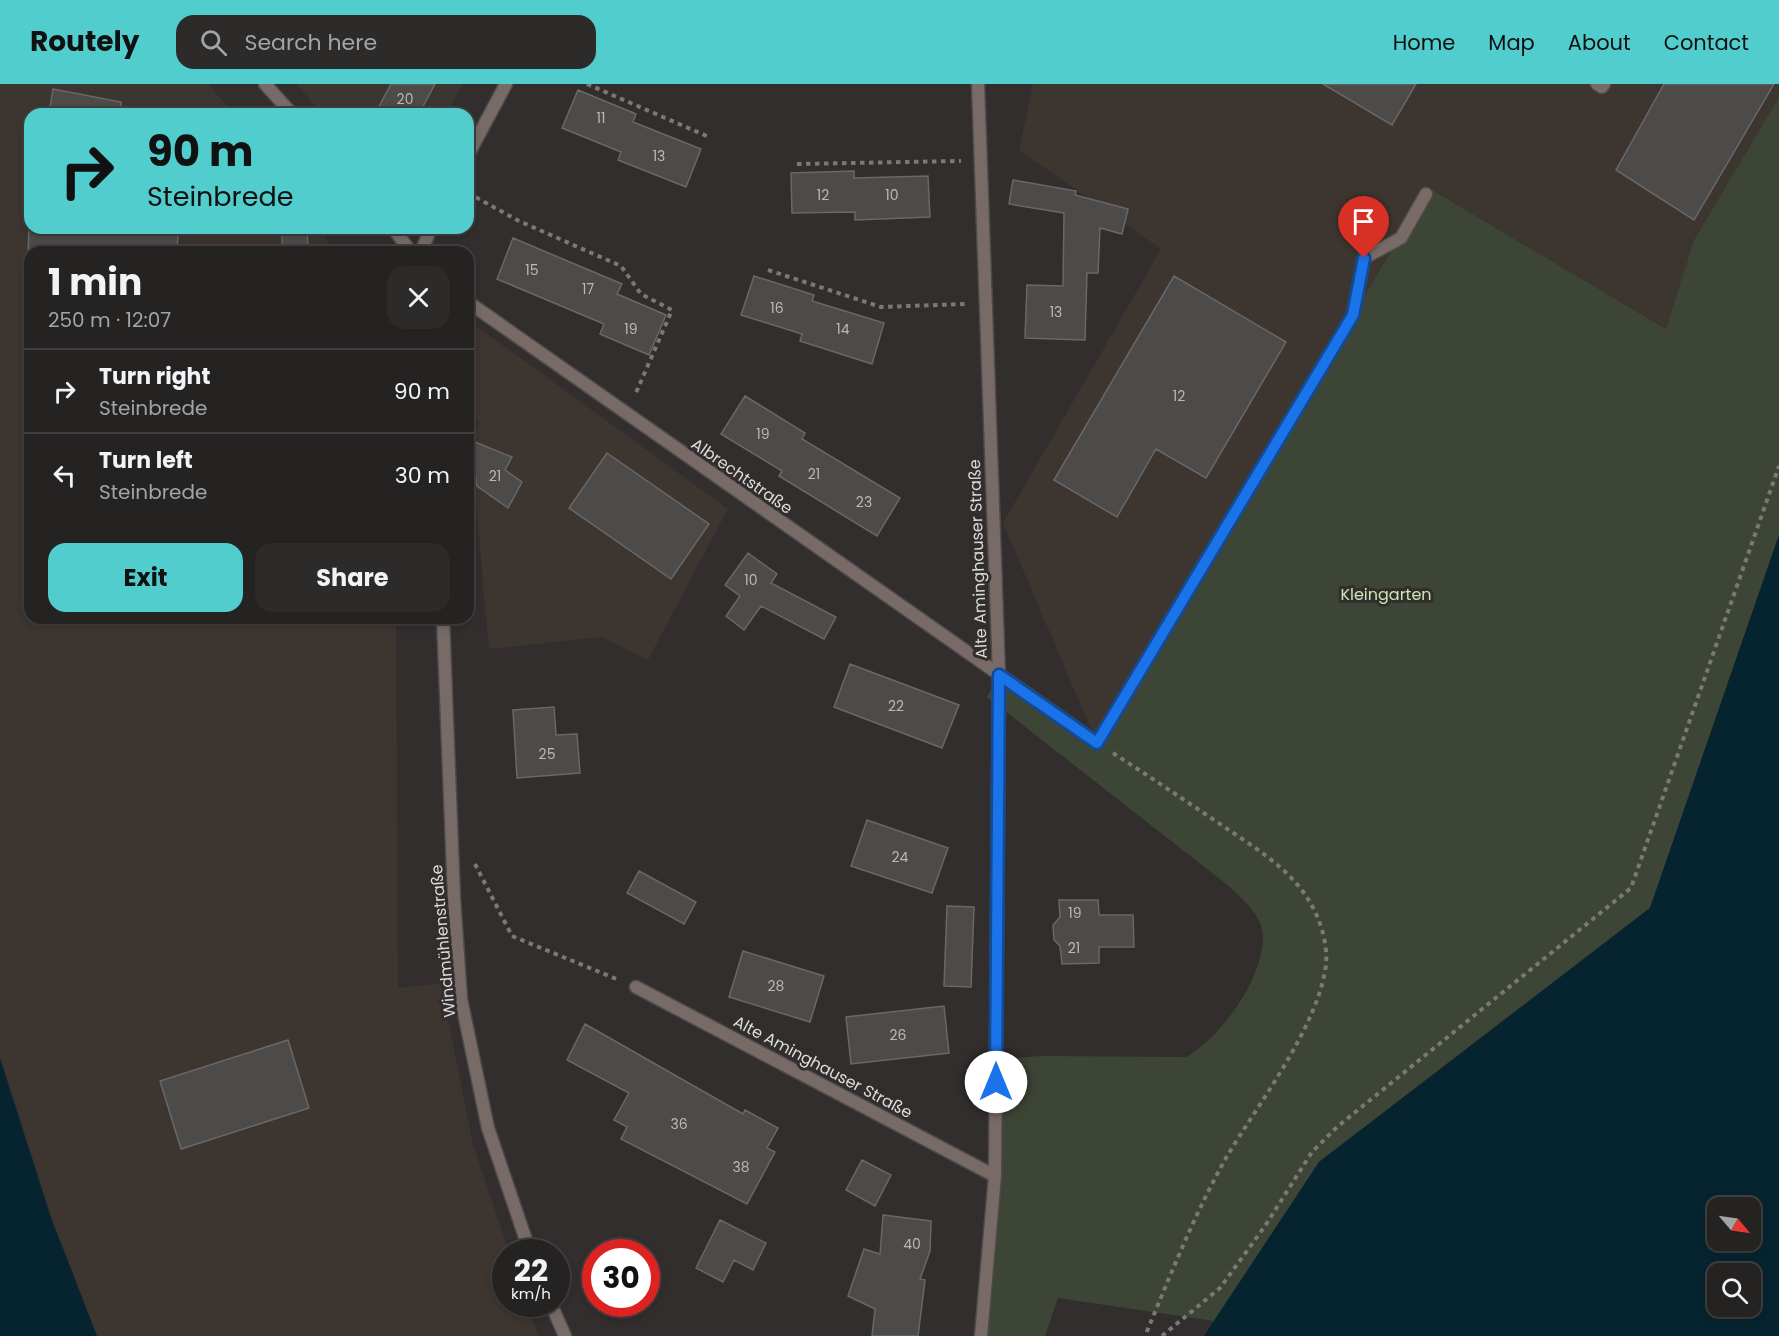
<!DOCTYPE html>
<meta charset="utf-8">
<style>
body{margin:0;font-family:Poppins,sans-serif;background:#2d2a2a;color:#f1f3f6;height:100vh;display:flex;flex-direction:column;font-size:22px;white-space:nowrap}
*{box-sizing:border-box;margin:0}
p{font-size:20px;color:#a3a4a5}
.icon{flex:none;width:33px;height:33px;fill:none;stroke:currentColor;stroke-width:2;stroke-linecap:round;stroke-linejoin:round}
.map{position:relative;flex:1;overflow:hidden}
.panel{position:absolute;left:24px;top:162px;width:450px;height:378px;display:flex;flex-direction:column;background:#252222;border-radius:18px;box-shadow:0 3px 9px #0003,0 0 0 2px #423f40}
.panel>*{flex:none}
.guide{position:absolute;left:24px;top:24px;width:450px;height:126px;border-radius:18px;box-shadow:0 3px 9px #0003,0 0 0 2px #423f40;background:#52cdcd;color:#111;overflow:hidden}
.needle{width:39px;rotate:119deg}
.fabs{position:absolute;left:1707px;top:1113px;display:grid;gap:12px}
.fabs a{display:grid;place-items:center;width:54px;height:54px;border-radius:12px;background:#252222;box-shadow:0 3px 9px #0003,0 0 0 2px #423f40;font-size:30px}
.speed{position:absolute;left:492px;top:1155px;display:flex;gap:12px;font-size:30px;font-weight:700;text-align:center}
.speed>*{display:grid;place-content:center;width:78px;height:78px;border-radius:50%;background:#252222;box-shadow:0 3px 9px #0003,0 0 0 2px #423f40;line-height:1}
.speed small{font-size:15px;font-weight:400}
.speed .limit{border:9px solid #d22;background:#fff;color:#111}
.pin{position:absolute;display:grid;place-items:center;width:51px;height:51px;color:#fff;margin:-62px -26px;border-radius:50% 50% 50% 0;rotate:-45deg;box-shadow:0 0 6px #0007}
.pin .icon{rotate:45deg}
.me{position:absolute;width:66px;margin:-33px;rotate:0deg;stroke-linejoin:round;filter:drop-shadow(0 0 4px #0008)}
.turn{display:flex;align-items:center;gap:21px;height:126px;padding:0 24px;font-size:27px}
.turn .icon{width:78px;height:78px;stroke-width:2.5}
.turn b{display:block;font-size:42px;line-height:51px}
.round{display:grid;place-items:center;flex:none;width:63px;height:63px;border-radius:18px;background:#2d2a2a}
.headline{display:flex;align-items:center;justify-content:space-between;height:102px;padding:0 24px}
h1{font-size:36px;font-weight:700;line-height:45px}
.button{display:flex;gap:12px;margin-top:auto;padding:12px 24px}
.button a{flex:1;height:69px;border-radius:18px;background:#52cdcd;color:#111;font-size:24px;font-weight:700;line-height:69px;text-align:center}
.button a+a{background:#2d2a2a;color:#f1f3f6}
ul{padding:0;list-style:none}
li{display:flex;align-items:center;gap:18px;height:84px;padding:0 24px;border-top:2px solid #423f40}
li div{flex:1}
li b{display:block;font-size:22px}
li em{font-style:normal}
header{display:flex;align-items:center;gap:36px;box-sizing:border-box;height:84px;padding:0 30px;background:#52cdcd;color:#111}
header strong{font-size:28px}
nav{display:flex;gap:33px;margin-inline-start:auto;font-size:21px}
.search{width:420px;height:54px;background:#2d2a2a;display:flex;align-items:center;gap:15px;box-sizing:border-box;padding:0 21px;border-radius:18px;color:#a3a4a5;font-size:22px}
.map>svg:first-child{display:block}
.built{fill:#3d3530}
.green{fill:#3d4536}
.water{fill:#06242f;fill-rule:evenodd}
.building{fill:#4d4a4a;stroke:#6b6767;stroke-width:1.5}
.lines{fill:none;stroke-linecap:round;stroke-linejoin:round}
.service-casing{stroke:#4d4a49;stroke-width:15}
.minor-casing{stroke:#4d4a49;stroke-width:15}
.path{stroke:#7b7877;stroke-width:4;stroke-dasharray:4.5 4.5;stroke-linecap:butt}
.service{stroke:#786a67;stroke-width:12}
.minor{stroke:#786a67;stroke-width:12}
.route-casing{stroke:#114b97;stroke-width:15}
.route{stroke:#1a73e8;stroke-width:10}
.labels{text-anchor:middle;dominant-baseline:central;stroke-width:6;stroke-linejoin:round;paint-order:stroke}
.number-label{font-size:14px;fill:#bab8b7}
.street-label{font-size:16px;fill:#dedcdb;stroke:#312e2d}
.park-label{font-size:16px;fill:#cce5b4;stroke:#312e2d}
</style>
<header>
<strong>Routely</strong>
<div class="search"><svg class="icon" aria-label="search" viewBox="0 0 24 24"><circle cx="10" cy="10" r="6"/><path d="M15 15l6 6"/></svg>Search here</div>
<nav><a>Home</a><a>Map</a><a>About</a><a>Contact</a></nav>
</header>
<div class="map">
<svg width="1779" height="1252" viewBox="0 0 1779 1252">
<rect width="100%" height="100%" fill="#312e2d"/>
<!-- built -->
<path class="built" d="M 0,0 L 208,0 L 234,30 L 30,30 L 30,144 L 320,144 L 333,168 L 30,168 L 30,534 L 396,534 L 398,904 L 441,899 L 473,1060 L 509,1168 L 506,1168 L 506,1220 L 525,1220 L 539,1252 L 97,1252 L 52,1135 L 0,972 Z
M 296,0 L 463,0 L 447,30 L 323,30 Z
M 1033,0 L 1779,0 L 1779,13 L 1694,156 L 1667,245 L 1429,104 L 1097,659 L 1003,439 L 1161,165 L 1019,66 Z
M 468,236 L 728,425 L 648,576 L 602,553 L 489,565 L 470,356 L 479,339 L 468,327 Z"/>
<!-- green -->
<path class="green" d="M 1779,13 L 1779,451 L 1650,824 L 1319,1078 L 1214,1237 L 1058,1214 L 1045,1252 L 981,1252 L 996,975 L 1041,972 L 1186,973 C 1221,954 1264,893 1263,852 C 1262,831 1243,816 1230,803 L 987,613 L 999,591 L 1097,658 L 1429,104 L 1666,245 L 1694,156 Z"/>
<!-- water -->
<path class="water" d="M 1779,451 L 1779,1252 L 1204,1252 L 1319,1078 L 1650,824 ZM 1718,1124 L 1750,1124 L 1750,1156 L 1718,1156 ZM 1718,1190 L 1750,1190 L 1750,1222 L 1718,1222 Z
M 0,975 L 51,1134 L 97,1252 L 0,1252 Z"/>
<!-- building -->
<path class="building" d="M 391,0 L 435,0 L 419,30 L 375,30 Z
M 1323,0 L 1416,0 L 1392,41 Z
M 1664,0 L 1774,0 L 1694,136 L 1616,86 Z
M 53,5 L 121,18 L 120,30 L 49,30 Z
M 578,6 L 636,30 L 633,38 L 701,65 L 686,103 L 618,76 L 621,68 L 562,44 Z
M 854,87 L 854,94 L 928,92 L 930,133 L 855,136 L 855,128 L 792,129 L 791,89 Z
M 1013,96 L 1076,107 L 1075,111 L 1128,125 L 1122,150 L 1100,144 L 1098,189 L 1087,189 L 1085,256 L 1025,254 L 1027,201 L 1063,202 L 1064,129 L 1009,120 Z
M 29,144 L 178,149 L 177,168 L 28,168 Z
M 282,144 L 307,144 L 308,168 L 282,168 Z
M 513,154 L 622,200 L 617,210 L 666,231 L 649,271 L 600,250 L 604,240 L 497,195 Z
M 754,192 L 814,211 L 812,217 L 884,239 L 872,280 L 800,257 L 802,250 L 741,231 Z
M 1174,192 L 1286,258 L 1206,394 L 1156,365 L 1117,433 L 1054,396 Z
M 745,312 L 805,349 L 802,355 L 900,414 L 877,452 L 779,392 L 782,387 L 721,350 Z
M 470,356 L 512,373 L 505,386 L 522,398 L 508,424 L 477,402 Z
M 607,369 L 709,440 L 671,495 L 569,424 Z
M 748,469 L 777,490 L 771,499 L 836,533 L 824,555 L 761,522 L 744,546 L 726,532 L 740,512 L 725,501 Z
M 850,580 L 959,621 L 942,664 L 834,623 Z
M 554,623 L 556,651 L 577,650 L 580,689 L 517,694 L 513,626 Z
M 867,736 L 948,764 L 932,809 L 851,782 Z
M 639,787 L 696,818 L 684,840 L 627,809 Z
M 1059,816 L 1098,816 L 1099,831 L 1133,831 L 1134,863 L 1099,863 L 1099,879 L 1062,880 L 1060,862 L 1054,856 L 1053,841 L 1060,833 Z
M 947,822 L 974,823 L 971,903 L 944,902 Z
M 743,867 L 824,892 L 810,938 L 729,913 Z
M 944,922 L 949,969 L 851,980 L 846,933 Z
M 585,940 L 743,1030 L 745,1026 L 778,1044 L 767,1064 L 775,1068 L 747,1120 L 621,1055 L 627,1043 L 614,1036 L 629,1009 L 567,976 Z
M 288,956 L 309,1024 L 181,1065 L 160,997 Z
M 862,1076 L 891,1091 L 875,1122 L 846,1106 Z
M 883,1131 L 931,1137 L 930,1167 L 920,1195 L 925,1196 L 918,1252 L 872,1252 L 875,1225 L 848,1212 L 864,1165 L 880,1170 Z
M 720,1136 L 766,1159 L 753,1186 L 734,1176 L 723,1198 L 696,1184 Z"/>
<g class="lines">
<!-- service casing -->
<g class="service-casing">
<path id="service" d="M 1597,0 L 1602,3 L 1604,0
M 1364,174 L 1401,154 L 1426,110"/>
</g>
<!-- minor casing -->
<g class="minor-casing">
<path id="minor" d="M 265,0 L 292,30
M 978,0 L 999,591 L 995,1092 L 981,1252
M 468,71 L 506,0
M 393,144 L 411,168
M 421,168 L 431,144
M 468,218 L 1097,659 L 1353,231 L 1364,174
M 443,534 L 454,814 L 461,915 L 488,1044 L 530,1168
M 636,903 L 995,1092
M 551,1220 L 565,1252"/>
</g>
<!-- path -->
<path class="path" d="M 587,0 L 709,53
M 797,80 L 961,77
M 468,109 L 519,137 L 621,182 L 641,210 L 672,226 L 635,311
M 768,186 L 881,223 L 965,220
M 1113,669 C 1150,693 1186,717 1223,742 C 1251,761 1287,783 1306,812 C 1319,831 1328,857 1326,881 C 1318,943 1258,1020 1226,1074 C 1194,1131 1170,1192 1145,1252
M 475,780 L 512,852 L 619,896
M 1162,1252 L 1220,1204 L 1265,1142 L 1312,1068 L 1337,1043 L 1631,804 L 1779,382"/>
<!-- service -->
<use href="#service" class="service"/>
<!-- minor -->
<use href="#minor" class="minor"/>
</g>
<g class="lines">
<!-- route casing -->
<g class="route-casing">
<path id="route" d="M 996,998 L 999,591 L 1097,659 L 1353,231 L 1364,174"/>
</g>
<!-- route -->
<use href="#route" class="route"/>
</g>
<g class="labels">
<!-- number labels -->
<g class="number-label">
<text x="405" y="15">20</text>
<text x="601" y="34">11</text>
<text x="659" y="72">13</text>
<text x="823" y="111">12</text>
<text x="892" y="111">10</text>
<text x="532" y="186">15</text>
<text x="588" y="205">17</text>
<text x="777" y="224">16</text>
<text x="1056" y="228">13</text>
<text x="631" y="245">19</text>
<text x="843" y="245">14</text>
<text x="1179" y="312">12</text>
<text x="763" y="350">19</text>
<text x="814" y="390">21</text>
<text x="495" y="392">21</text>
<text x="864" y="418">23</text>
<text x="751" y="496">10</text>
<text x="896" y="622">22</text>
<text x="547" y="670">25</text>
<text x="900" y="773">24</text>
<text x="1075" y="829">19</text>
<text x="1074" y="864">21</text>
<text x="776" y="902">28</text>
<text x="898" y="951">26</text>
<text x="679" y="1040">36</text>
<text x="741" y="1083">38</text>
<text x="912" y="1160">40</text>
</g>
<!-- street labels -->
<g class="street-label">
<text transform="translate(742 392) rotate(35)">Albrechtstraße</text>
<text transform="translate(978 475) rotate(-92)">Alte Aminghauser Straße</text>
<text transform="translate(443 857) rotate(-95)">Windmühlenstraße</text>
<text transform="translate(823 983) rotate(28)">Alte Aminghauser Straße</text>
</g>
<!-- park labels -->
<g class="park-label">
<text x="1386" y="510">Kleingarten</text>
</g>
</g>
</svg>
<div class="fabs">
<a><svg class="needle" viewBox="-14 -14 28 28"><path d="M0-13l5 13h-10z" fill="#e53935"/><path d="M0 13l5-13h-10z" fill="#a3a4a5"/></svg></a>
<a><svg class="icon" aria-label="search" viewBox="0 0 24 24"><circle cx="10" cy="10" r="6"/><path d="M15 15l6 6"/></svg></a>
</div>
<div class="speed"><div>22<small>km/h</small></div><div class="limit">30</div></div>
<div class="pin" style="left:1364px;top:174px;background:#d93025"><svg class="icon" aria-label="arrive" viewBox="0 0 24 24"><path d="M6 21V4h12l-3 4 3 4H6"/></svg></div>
<svg class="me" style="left:996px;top:998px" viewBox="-20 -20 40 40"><circle r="19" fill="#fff"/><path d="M0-13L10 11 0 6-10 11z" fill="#1a73e8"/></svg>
<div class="guide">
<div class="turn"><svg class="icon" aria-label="right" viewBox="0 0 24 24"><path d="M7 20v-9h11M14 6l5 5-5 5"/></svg><div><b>90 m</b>Steinbrede</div></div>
</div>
<section class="panel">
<div class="headline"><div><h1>1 min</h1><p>250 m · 12:07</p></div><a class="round"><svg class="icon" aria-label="close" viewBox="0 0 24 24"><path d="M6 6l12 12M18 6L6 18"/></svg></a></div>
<ul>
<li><svg class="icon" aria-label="right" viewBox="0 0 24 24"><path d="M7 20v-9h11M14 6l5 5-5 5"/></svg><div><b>Turn right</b><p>Steinbrede</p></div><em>90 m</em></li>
<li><svg class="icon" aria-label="left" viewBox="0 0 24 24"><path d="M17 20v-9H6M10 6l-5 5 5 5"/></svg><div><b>Turn left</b><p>Steinbrede</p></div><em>30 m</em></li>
</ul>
<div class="button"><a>Exit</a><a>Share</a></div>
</section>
</div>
